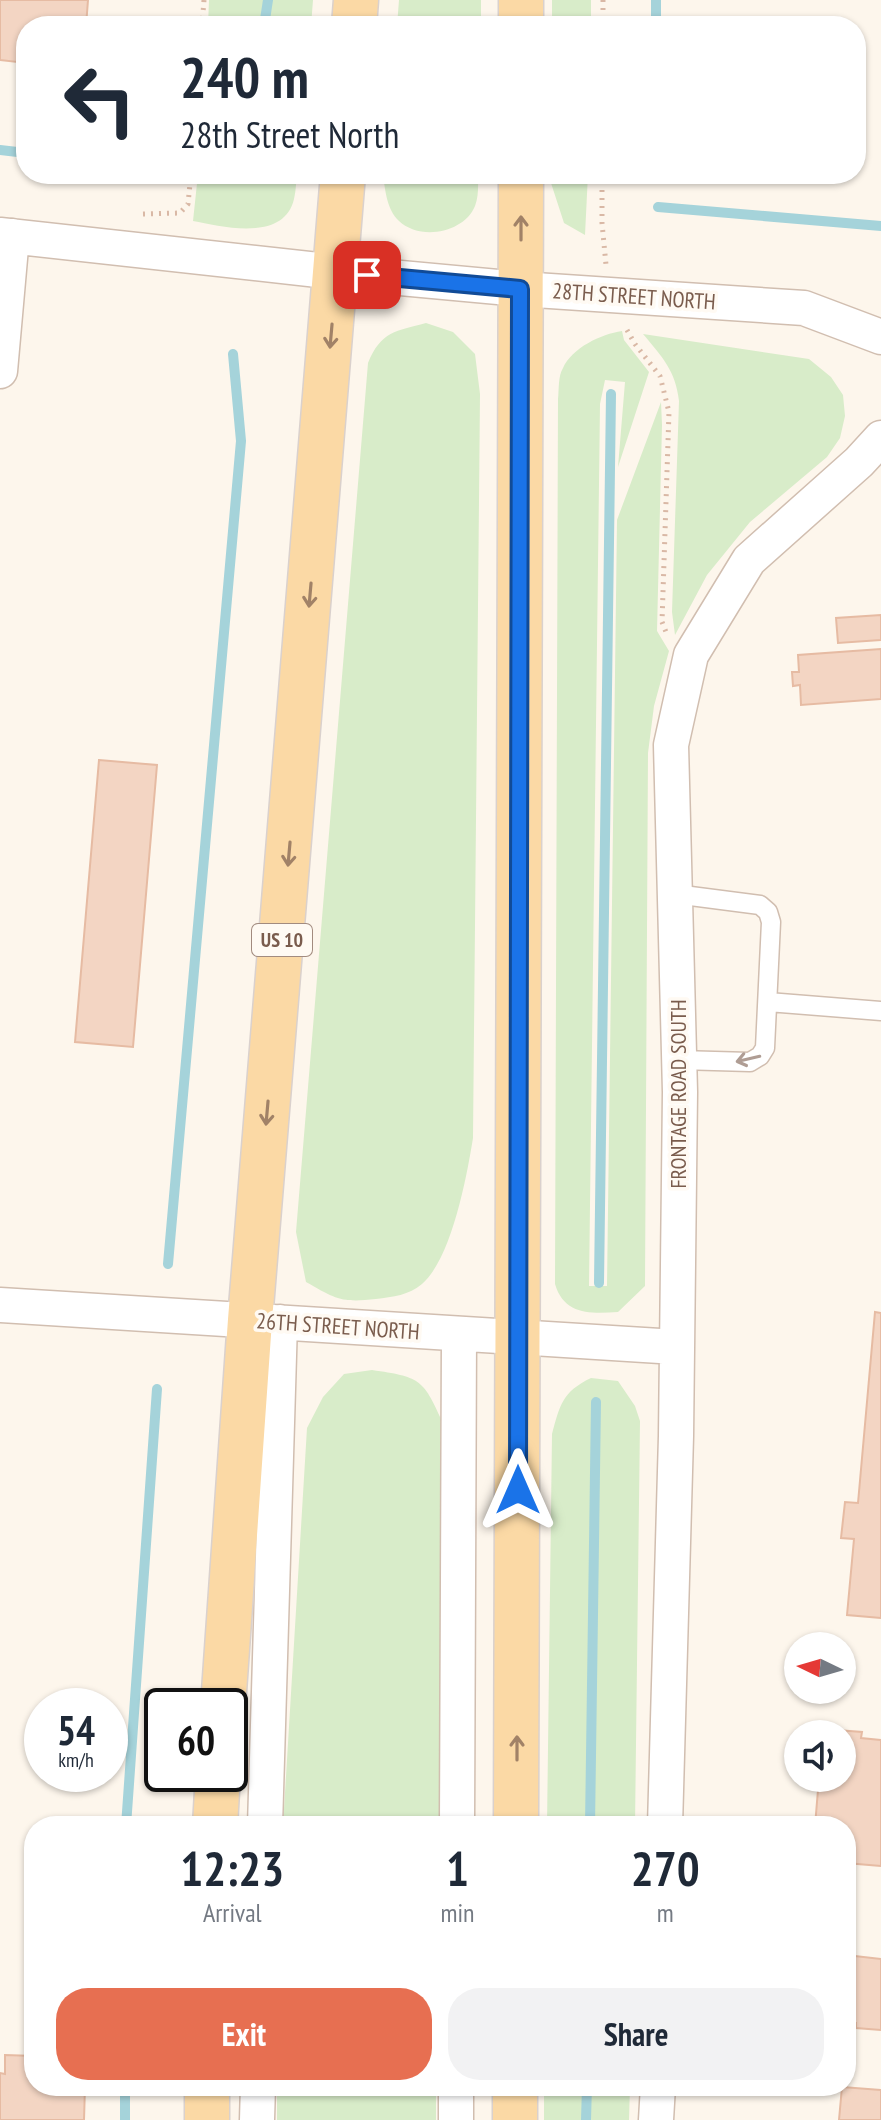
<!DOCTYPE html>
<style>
body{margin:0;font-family:"PT Sans Narrow",sans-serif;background:#f2f2f3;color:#1f2937;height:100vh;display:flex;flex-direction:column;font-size:30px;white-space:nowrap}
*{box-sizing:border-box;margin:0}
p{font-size:26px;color:#747a83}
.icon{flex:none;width:44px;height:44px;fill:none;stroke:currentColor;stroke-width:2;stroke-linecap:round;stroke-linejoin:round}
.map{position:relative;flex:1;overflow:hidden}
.details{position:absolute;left:24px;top:1816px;width:832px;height:280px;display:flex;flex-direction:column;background:#fff;border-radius:32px;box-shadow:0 2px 6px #0004}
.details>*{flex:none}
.banner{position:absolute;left:16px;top:16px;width:850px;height:168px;border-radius:32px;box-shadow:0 2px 6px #0004;background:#fff;color:#1f2937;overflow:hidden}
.needle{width:52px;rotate:275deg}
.tools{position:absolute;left:784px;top:1632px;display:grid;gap:16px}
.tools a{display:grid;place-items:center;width:72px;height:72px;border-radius:50%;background:#fff;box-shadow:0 2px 6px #0004;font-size:40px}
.speed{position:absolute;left:24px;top:1688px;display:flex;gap:16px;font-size:40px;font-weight:700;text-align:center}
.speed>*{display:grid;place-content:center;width:104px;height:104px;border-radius:50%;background:#fff;box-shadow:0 2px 6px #0004;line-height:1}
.speed small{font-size:20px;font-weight:400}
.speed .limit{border:4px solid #111;border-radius:12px;background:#fff;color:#111}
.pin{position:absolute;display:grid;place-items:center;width:68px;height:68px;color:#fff;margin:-34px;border-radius:16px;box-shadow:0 4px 12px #0006}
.me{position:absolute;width:88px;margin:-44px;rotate:0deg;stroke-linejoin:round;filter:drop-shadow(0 0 6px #0008)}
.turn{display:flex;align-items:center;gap:28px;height:168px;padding:0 32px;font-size:36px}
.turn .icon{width:104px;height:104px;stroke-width:2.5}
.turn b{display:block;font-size:56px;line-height:68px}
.eta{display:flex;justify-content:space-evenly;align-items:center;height:136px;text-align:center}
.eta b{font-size:48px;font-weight:700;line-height:56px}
.button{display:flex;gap:16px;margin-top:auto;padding:16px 32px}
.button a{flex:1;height:92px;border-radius:32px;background:#e76f51;color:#fff;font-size:32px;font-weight:700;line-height:92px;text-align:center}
.button a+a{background:#f2f2f3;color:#1f2937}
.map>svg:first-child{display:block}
.green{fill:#d8ecc9}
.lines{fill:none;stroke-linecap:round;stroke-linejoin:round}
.stream{stroke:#a5d3da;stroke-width:10}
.building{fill:#f3d5c3;stroke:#e6bba3;stroke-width:2}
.service-casing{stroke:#d1beb0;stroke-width:21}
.minor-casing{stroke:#d1beb0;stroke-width:37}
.primary-casing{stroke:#dad1cd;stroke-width:47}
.path{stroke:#d9b8a5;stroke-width:5;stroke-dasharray:2 6;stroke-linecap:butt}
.service{stroke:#fff;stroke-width:18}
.minor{stroke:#fff;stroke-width:34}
.primary{stroke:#fbd9a5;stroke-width:44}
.oneway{stroke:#a18267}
.oneway2{stroke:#af9d94}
.route-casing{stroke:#114b97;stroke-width:20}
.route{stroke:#1a73e8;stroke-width:14}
.labels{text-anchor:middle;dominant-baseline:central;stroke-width:7;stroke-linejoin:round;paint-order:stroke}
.shield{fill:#fffaf3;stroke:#a28b7f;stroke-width:2}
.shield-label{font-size:20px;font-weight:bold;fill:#7a5c4d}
.street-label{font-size:22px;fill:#7a5c4d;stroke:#fffaf3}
</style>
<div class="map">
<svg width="881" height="2120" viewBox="0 0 881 2120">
<rect width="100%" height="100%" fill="#fdf6ec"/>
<!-- green -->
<path class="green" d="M 209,0 L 313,0 L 311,26 L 208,26 Z
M 399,0 L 481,0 L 481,26 L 397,26 Z
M 552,0 L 591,0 L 591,26 L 552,26 Z
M 198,174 L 297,174 C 296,182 296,191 294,199 C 284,242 223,227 193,221 Z
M 383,174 L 478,174 C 478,184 479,196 475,206 C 464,233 420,241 399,221 C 387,210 385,190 383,174 Z
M 551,174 L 588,174 L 585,235 L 564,223 L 551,183 Z
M 426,323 L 453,332 L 475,354 L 480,394 L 473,1138 C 467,1175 452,1258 422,1284 C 409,1295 393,1297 376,1299 C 341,1303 336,1299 306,1282 L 296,1232 L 368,363 C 381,331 396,331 426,323 Z
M 622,331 L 624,340 L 649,372 L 618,467 L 625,382 L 605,380 L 600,404 L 589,1286 L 607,1286 L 617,520 L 661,402 L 662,425 L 657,631 L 669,651 L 654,706 L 648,753 L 645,1286 L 618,1312 C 591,1314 564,1315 555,1284 L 558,399 C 559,389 558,376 563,368 C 572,348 601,334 622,331 Z
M 643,334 L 809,359 L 831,377 L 843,395 L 845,416 L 840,438 L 827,457 L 750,522 L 707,575 L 675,635 L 672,612 L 679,401 C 675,370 663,358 643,334 Z
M 372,1370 C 419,1377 423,1378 442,1421 L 439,1826 L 283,1826 L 307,1428 L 323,1397 L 344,1374 Z
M 591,1378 L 618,1381 L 635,1406 L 640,1421 L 635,1826 L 547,1826 L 552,1434 C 560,1405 562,1392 591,1378 Z
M 277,2086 L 436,2086 L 436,2120 L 277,2120 Z
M 544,2086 L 630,2086 L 629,2120 L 544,2120 Z"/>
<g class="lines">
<!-- stream -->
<path class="stream" d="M 656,0 L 656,26
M 264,26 L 268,0
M 0,150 L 26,153
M 658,207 L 881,226
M 168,1264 L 241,441 L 233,354
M 599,1283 L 611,394
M 126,1826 L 157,1389
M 590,1826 L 596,1402
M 125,2086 L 125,2120
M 586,2120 L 587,2086"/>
</g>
<!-- building -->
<path class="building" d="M 0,0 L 88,0 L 86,26 L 26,26 L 26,63 L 0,60 Z
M 881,615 L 881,640 L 838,643 L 836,618 Z
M 881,649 L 881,699 L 801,705 L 800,685 L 793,686 L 792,672 L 799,672 L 798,655 Z
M 99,760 L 157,765 L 133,1047 L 75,1042 Z
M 875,1312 L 881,1313 L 881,1618 L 847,1615 L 854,1539 L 841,1538 L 845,1502 L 858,1503 Z
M 823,1729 L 862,1732 L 861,1738 L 881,1740 L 881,1866 L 846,1863 L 846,1826 L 815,1826 L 819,1778 L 842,1778 L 842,1734 L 823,1734 Z
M 846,1955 L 881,1959 L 881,2030 L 856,2028 L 856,2023 L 846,2022 Z
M 5,2055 L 34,2056 L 34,2086 L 85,2086 L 84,2120 L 0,2120 L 0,2073 L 5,2074 Z
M 842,2087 L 881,2090 L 881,2120 L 839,2120 Z"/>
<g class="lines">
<!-- service casing -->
<g class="service-casing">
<path id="service" d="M 675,894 L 760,905 L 768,912 L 771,922 L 765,1048 L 760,1056 L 750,1062 L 679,1060
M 768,1002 L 881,1011"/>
</g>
<!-- minor casing -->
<g class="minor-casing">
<path id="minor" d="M 0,235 L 336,272 L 520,289 L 804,308 L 881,337
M 0,371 L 12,236
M 0,1305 L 676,1347
M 265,1826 L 280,1322
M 457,1826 L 459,1334
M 665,1826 L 676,1436 L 680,1092 L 671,745 L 691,655 L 749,560 L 859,462 L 881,438
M 257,2120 L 258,2086
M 456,2120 L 456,2086
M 656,2120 L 658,2086"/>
</g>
<!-- primary casing -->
<g class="primary-casing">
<path id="primary" d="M 354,26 L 356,0
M 521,26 L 521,0
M 223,1706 L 250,1320 L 343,174
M 215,1826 L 218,1774
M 516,1826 L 521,174
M 207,2120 L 207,2086
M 515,2120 L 515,2086"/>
</g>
<!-- path -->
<path class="path" d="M 202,26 L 204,0
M 603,26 L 603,0
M 602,174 L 602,223 L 606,265
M 143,214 L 180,213 L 188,204 L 191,174
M 627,330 L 635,344 L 660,376 L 669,412 L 662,622 L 666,632"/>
<!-- service -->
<use href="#service" class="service"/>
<!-- minor -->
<use href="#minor" class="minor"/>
<!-- primary -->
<use href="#primary" class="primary"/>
</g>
<!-- one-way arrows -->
<defs><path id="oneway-shaft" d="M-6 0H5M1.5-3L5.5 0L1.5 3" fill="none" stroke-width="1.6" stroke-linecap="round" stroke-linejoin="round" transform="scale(2)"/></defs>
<g class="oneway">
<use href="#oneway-shaft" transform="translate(521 228) rotate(-90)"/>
<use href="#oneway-shaft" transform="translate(331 336) rotate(95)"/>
<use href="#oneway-shaft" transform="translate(310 595) rotate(95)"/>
<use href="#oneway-shaft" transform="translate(289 854) rotate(95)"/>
<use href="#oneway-shaft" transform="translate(267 1113) rotate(95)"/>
<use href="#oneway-shaft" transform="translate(517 1748) rotate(-90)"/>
</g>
<use class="oneway2" href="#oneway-shaft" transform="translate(748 1059) rotate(167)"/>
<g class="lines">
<!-- route casing -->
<g class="route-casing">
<path id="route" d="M 367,275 L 520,289 L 518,1490"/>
</g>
<!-- route -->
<use href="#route" class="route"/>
</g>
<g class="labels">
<!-- shield labels -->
<rect class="shield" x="252" y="924" width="60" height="32" rx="6"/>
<g class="shield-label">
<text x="282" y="940">US 10</text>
</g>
<!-- street labels -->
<g class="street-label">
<text transform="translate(634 296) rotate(4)">28TH STREET NORTH</text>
<text transform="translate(678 1094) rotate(-90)">FRONTAGE ROAD SOUTH</text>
<text transform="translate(338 1326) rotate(4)">26TH STREET NORTH</text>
</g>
</g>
</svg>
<div class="tools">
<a><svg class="needle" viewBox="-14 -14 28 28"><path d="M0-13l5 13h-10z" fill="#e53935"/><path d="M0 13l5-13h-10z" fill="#747a83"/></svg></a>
<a><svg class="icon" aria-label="sound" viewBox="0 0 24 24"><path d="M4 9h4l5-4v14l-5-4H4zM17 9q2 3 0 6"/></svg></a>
</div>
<div class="speed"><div>54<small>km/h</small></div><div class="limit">60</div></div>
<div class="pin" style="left:367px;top:275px;background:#d93025"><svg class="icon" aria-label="arrive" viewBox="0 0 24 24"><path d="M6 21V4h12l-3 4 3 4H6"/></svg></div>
<svg class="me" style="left:518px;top:1490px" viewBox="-20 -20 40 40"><path d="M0-17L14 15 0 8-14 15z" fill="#1a73e8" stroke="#fff" stroke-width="4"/></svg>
<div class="banner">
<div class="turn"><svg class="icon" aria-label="left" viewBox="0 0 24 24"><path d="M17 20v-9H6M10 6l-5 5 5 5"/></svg><div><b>240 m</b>28th Street North</div></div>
</div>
<section class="details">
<div class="eta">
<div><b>12:23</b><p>Arrival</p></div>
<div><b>1</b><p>min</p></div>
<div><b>270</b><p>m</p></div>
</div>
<div class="button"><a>Exit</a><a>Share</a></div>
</section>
</div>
